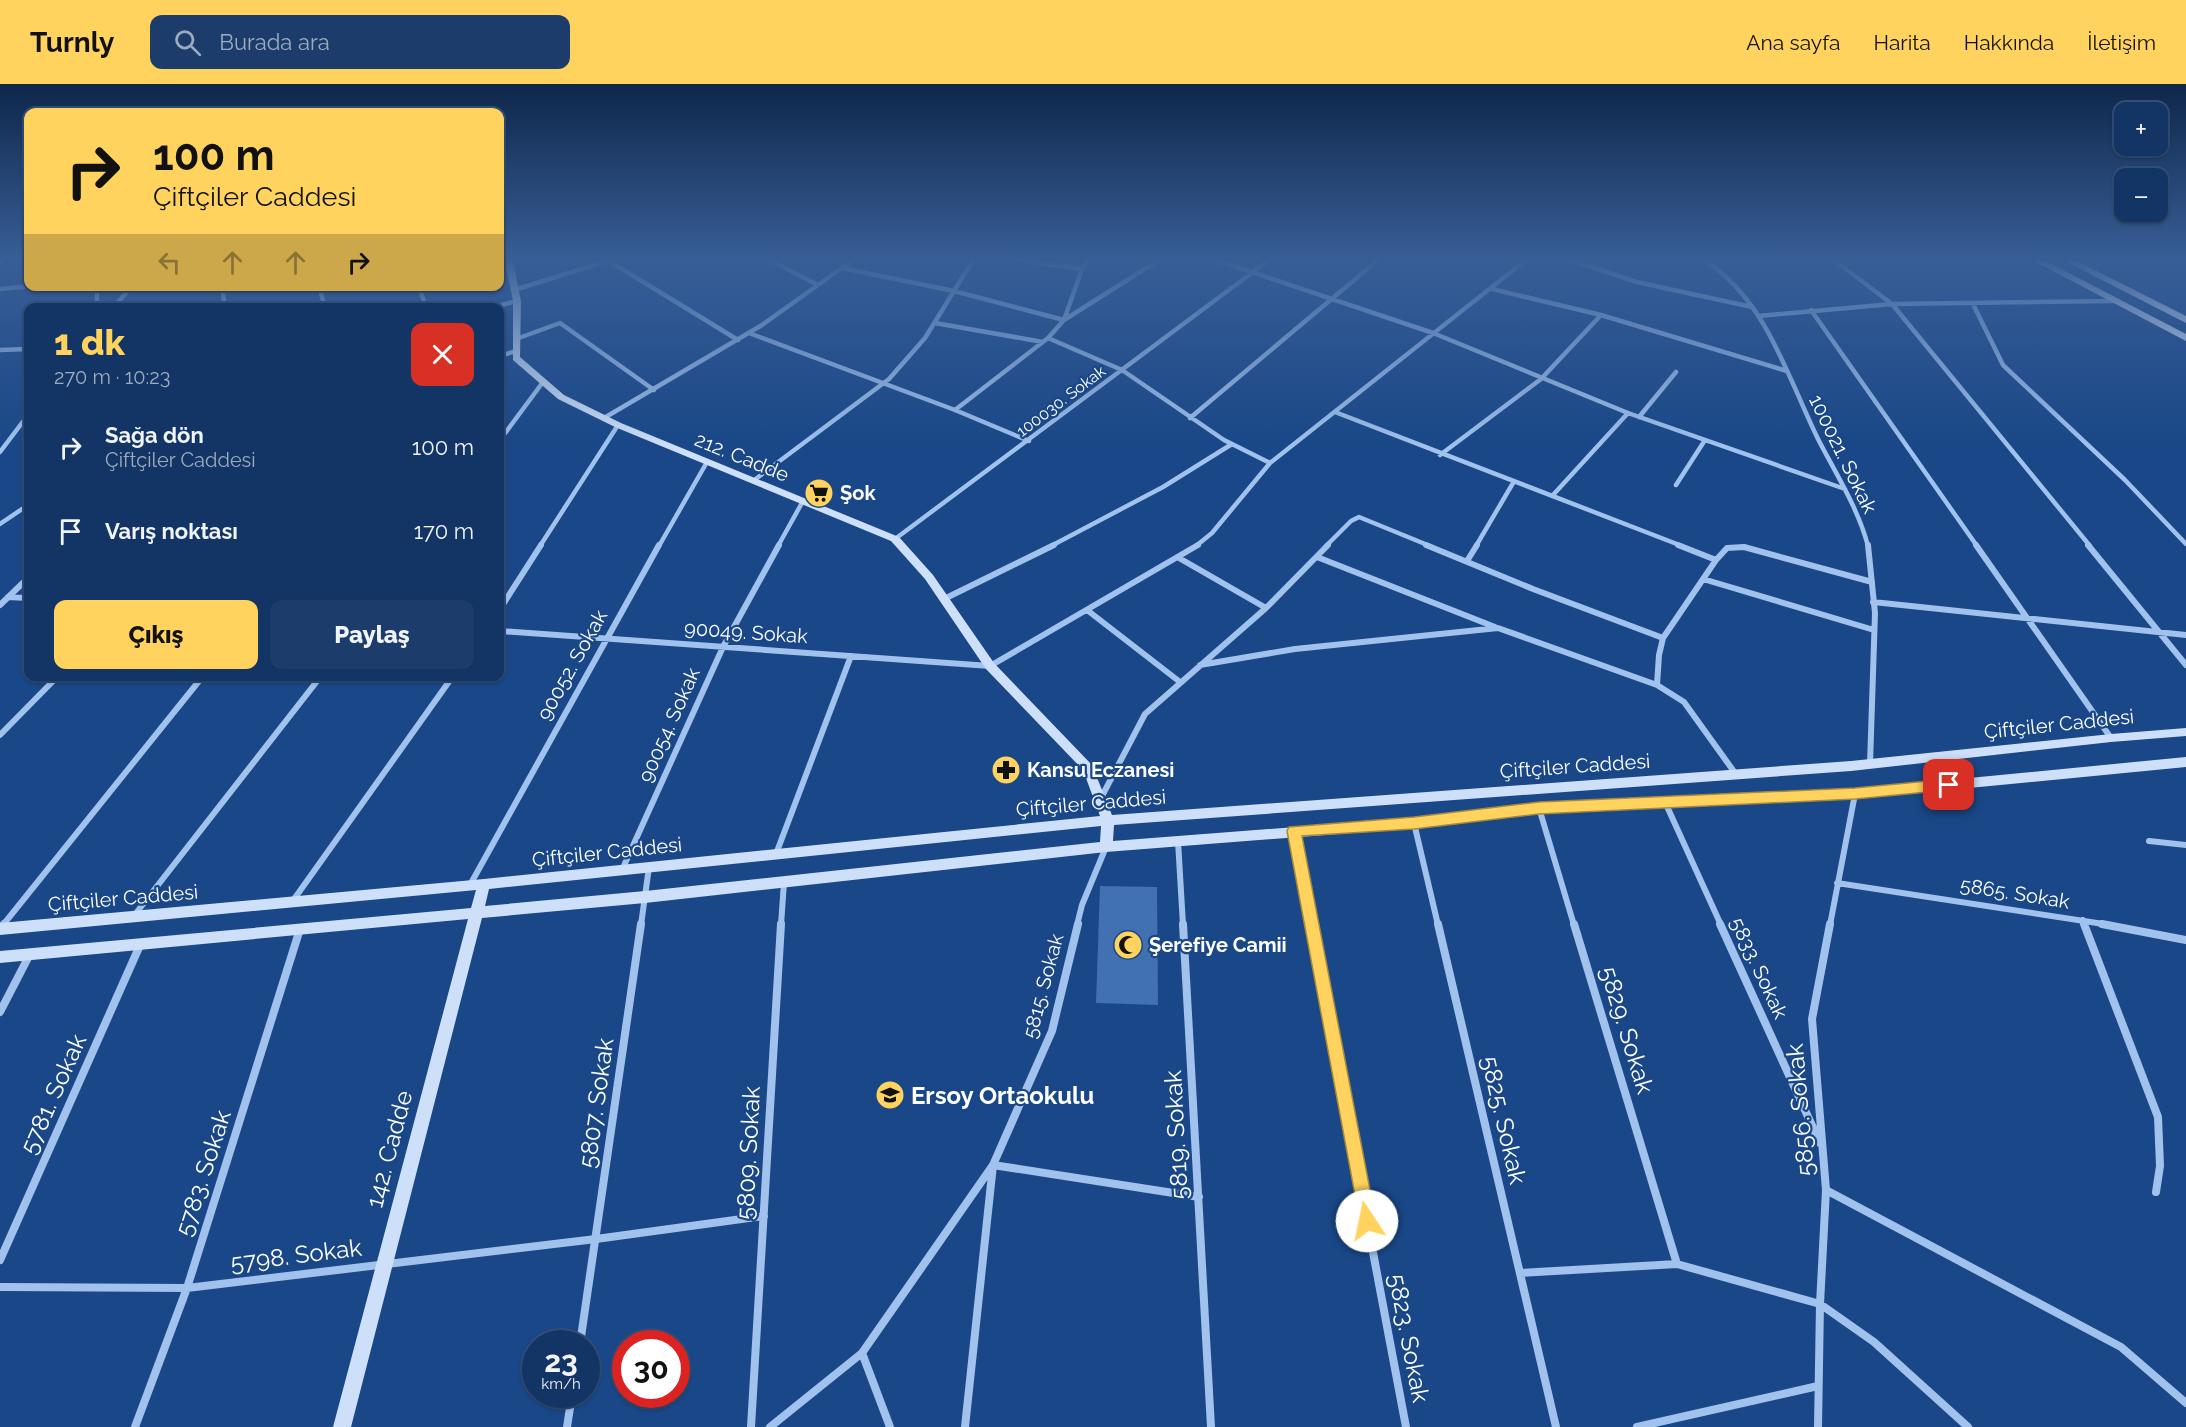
<!DOCTYPE html>
<html lang="tr">
<meta charset="utf-8">
<style>
body{margin:0;font-family:Raleway,sans-serif;background:#1c3d6b;color:#f1f3f6;height:100vh;display:flex;flex-direction:column;font-size:22px;white-space:nowrap}
*{box-sizing:border-box;margin:0}
p{font-size:20px;color:#9dabbf}
.icon{flex:none;width:33px;height:33px;fill:none;stroke:currentColor;stroke-width:2;stroke-linecap:round;stroke-linejoin:round}
.map{position:relative;flex:1;overflow:hidden}
.side{position:absolute;left:24px;top:219px;width:480px;height:378px;display:flex;flex-direction:column;background:#133565;border-radius:12px;box-shadow:0 2px 4px #0004,0 0 0 2px #325079}
.side>*{flex:none}
.guide{position:absolute;left:24px;top:24px;width:480px;height:183px;border-radius:12px;box-shadow:0 2px 4px #0004,0 0 0 2px #325079;background:#ffd35d;color:#111;overflow:hidden}
.tools{position:absolute;left:2114px;top:18px;display:grid;gap:12px}
.tools a{display:grid;place-items:center;width:54px;height:54px;border-radius:12px;background:#133565;box-shadow:0 2px 4px #0004,0 0 0 2px #325079;font-size:30px}
.speed{position:absolute;left:522px;top:1246px;display:flex;gap:12px;font-size:30px;font-weight:700;text-align:center}
.speed>*{display:grid;place-content:center;width:78px;height:78px;border-radius:50%;background:#133565;box-shadow:0 2px 4px #0004,0 0 0 2px #325079;line-height:1}
.speed small{font-size:15px;font-weight:400}
.speed .limit{border:9px solid #d22;background:#fff;color:#111}
.pin{position:absolute;display:grid;place-items:center;width:51px;height:51px;color:#fff;margin:-26px;border-radius:12px;box-shadow:0 3px 9px #0006}
.me{position:absolute;width:66px;margin:-33px;rotate:349deg;stroke-linejoin:round;filter:drop-shadow(0 0 4px #0008)}
.turn{display:flex;align-items:center;gap:21px;height:126px;padding:0 30px;font-size:27px}
.turn .icon{width:78px;height:78px;stroke-width:2.5}
.turn b{display:block;font-size:42px;line-height:51px}
.lanes{display:flex;align-items:center;height:57px;padding:0 30px;background:#0003;justify-content:center;gap:30px;direction:ltr}
.lanes .off{opacity:.35}
.round{display:grid;place-items:center;flex:none;width:63px;height:63px;border-radius:12px;background:#1c3d6b}
.summary{display:flex;align-items:center;justify-content:space-between;height:102px;padding:0 30px}
h1{font-size:36px;font-weight:800;line-height:45px;color:#ffd35d}
.button{display:flex;gap:12px;margin-top:auto;padding:12px 30px}
.button a{flex:1;height:69px;border-radius:12px;background:#ffd35d;color:#111;font-size:24px;font-weight:800;line-height:69px;text-align:center}
.button a+a{background:#1c3d6b;color:#f1f3f6}
ul{padding:0;list-style:none}
li{display:flex;align-items:center;gap:18px;height:84px;padding:0 30px}
li div{flex:1}
li b{display:block;font-size:22px}
li em{font-style:normal}
header{display:flex;align-items:center;gap:36px;box-sizing:border-box;height:84px;padding:0 30px;background:#ffd35d;color:#111}
header strong{font-size:28px}
nav{display:flex;gap:33px;margin-inline-start:auto;font-size:21px}
.search{width:420px;height:54px;background:#1c3d6b;display:flex;align-items:center;gap:15px;box-sizing:border-box;padding:0 21px;border-radius:12px;color:#9dabbf;font-size:22px}
.map>svg:first-child{display:block}
.building{fill:#4271b1}
.lines{fill:none;stroke-linecap:round;stroke-linejoin:round}
.street-far2{stroke:#a1c2ed;stroke-width:4.5}
.street-far1{stroke:#a1c2ed;stroke-width:6}
.street{stroke:#a1c2ed;stroke-width:8}
.secondary{fill:#cee0f9;fill-rule:evenodd}
.primary{fill:#e7f0ff;fill-rule:evenodd}
.route{fill:#ffd35d;stroke:#a6893c;stroke-width:1.5}
.labels{text-anchor:middle;dominant-baseline:central;stroke-width:4.5;stroke-linejoin:round;paint-order:stroke}
.far-street-label{font-size:16px;fill:#fff;stroke:#194787}
.street-label{font-size:20px;fill:#fff;stroke:#194787}
.poi-label{font-size:20px;font-weight:bold;fill:#fff;stroke:#194787;text-anchor:start}
.near-street-label{font-size:24px;fill:#fff;stroke:#194787}
.near-poi-label{font-size:24px;font-weight:bold;fill:#fff;stroke:#194787;text-anchor:start}
</style>
<header>
<strong>Turnly</strong>
<div class="search"><svg class="icon" aria-label="search" viewBox="0 0 24 24"><circle cx="10" cy="10" r="6"/><path d="M15 15l6 6"/></svg>Burada ara</div>
<nav><a>Ana sayfa</a><a>Harita</a><a>Hakkında</a><a>İletişim</a></nav>
</header>
<div class="map">
<svg width="2186" height="1343" viewBox="0 0 2186 1343">
<rect width="100%" height="100%" fill="#194787"/>
<!-- building -->
<path class="building" d="M 1100,802 L 1157,803 L 1158,921 L 1096,919 Z"/>
<g class="lines">
<!-- street-far2 -->
<path class="street-far2" d="M 770,176 L 818,201
M 1018,176 L 1082,185
M 1216,176 L 1433,249 L 1628,329 L 1845,405
M 1571,176 L 1637,198 L 1752,223
M 1704,176 C 1766,215 1787,292 1818,355 C 1836,390 1858,424 1868,462
M 1834,176 L 1892,220 L 2090,462
M 609,177 L 738,256
M 842,184 L 954,207 L 1064,236 L 1159,176
M 97,202 L 97,224
M 222,202 L 225,224
M 319,202 L 325,224
M 419,202 L 426,224
M 0,205 L 32,202
M 1492,205 L 1601,231
M 514,206 L 610,176
M 1973,220 L 2003,281 L 2125,396 L 2186,460
M 113,224 L 132,202
M 489,224 L 517,217
M 1811,226 L 1977,462
M 1758,232 L 1892,220 L 2114,217
M 935,239 L 1043,258
M 749,249 L 955,326 L 1029,357
M 1048,254 L 1122,286 L 1224,356 L 1270,379
M 516,255 L 560,239 L 654,306
M 0,266 L 28,265
M 500,272 L 516,267
M 955,326 L 1048,254 L 1064,236 L 1082,185 L 1088,176
M 1335,328 L 1682,462
M 1639,333 L 1676,288
M 604,334 L 762,241 L 853,176
M 1190,334 L 1378,176
M 500,356 L 543,298
M 0,368 L 28,331
M 1440,371 L 1541,295 L 1601,231 L 1787,287
M 753,397 L 889,295 L 925,254 L 973,176
M 1676,401 L 1705,356
M 1553,411 L 1628,329
M 0,440 L 28,421
M 895,455 L 1269,176
M 540,462 L 618,341
M 659,462 L 707,378
M 778,462 L 803,417
M 1051,462 L 1163,403 L 1232,360
M 1196,462 L 1212,449 L 1270,379 L 1526,176
M 1326,462 L 1351,437 L 1359,433 L 1430,462
M 1476,462 L 1513,399"/>
<!-- street-far1 -->
<path class="street-far1" d="M 1426,461 L 1533,505 L 1663,554
M 1678,461 L 1716,476
M 1868,461 L 1875,529 L 1870,680
M 1976,461 L 2111,654
M 2088,461 L 2186,581
M 1317,473 L 1495,543
M 1179,474 L 1266,524
M 1467,477 L 1477,461
M 1703,495 L 1874,546
M 8,513 L 28,514
M 944,515 L 1054,461
M 1873,518 L 2186,551
M 0,521 L 28,494
M 500,525 L 541,461
M 1087,526 L 1180,598
M 500,547 L 990,582 L 1198,461
M 1200,581 L 1295,565 L 1498,544 L 1657,601
M 0,651 L 58,592
M 1735,689 L 1684,618 L 1657,601 L 1659,571 L 1663,554 L 1716,476 L 1727,464 L 1744,463 L 1872,498
M 1101,714 L 1145,630 L 1266,524 L 1328,461
M 1665,718 L 1721,841
M 1539,724 L 1574,841
M 1414,739 L 1438,841
M 1294,748 L 1312,841
M 1178,757 L 1183,841
M 2149,757 L 2186,761
M 776,770 L 851,572
M 622,786 L 723,563 L 779,461
M 1837,799 L 2110,841
M 470,801 L 659,461
M 292,818 L 453,592
M 133,833 L 321,592
M 2083,836 L 2085,841
M 3,841 L 203,592
M 641,841 L 649,783
M 781,841 L 784,798
M 1077,841 L 1082,821 L 1106,763
M 1830,841 L 1855,710"/>
<!-- street -->
<path class="street" d="M 1183,840 L 1211,1343
M 1311,840 L 1406,1343
M 1438,840 L 1556,1343
M 1574,840 L 1677,1180
M 1720,840 L 1820,1059
M 2084,840 L 2158,1033 L 2160,1082 L 2156,1108
M 2102,840 L 2186,856
M 0,845 L 4,840
M 0,928 L 30,870
M 1826,1106 L 2121,1263 L 2186,1319
M 0,1176 L 141,859
M 1520,1189 L 1677,1180 L 1820,1220 L 1874,1258 L 1968,1343
M 0,1203 L 187,1204 L 596,1155 L 764,1132
M 580,1260 L 641,840
M 862,1269 L 890,1343
M 135,1343 L 187,1204 L 300,845
M 567,1343 L 572,1311
M 751,1343 L 781,840
M 770,1343 L 862,1269 L 993,1081 L 1052,947 L 1078,840
M 965,1343 L 993,1081 L 1199,1113
M 1637,1343 L 1818,1302
M 1818,1343 L 1820,1220 L 1826,1106 L 1812,935 L 1830,840"/>
<!-- secondary -->
<path class="secondary" d="M 0,176 L 6,176 L 0,180 Z
M 505,176 L 513,176 L 521,217 L 520,273 L 564,311 L 621,339 L 899,453 L 933,491 L 994,579 L 1092,681 L 1112,731 L 1851,677 L 2111,650 L 2186,644 L 2186,652 L 2111,658 L 1851,687 L 1114,741 L 1113,757 L 1414,734 L 1539,719 L 1855,705 L 2186,673 L 2186,683 L 1855,715 L 1539,729 L 1414,744 L 1106,768 L 645,819 L 482,834 L 351,1343 L 333,1343 L 468,835 L 0,879 L 0,867 L 471,824 L 476,806 L 0,851 L 0,839 L 484,795 L 1100,732 L 1083,686 L 986,585 L 925,495 L 891,457 L 615,343 L 558,315 L 513,276 L 513,217 ZM 1101,742 L 1100,758 L 645,807 L 485,822 L 489,805 Z"/>
<!-- primary -->
<path class="primary" d="M 2032,176 L 2044,176 L 2186,250 L 2186,257 Z
M 2063,176 L 2075,176 L 2186,232 L 2186,239 Z"/>
</g>
<!-- sky -->
<linearGradient id="sky" x2="0" y2="1"><stop stop-color="#0e274a"/><stop offset="0.48" stop-color="#385e96"/><stop offset="1" stop-color="#385e96" stop-opacity="0"/></linearGradient>
<rect width="2186" height="364" fill="url(#sky)"/>
<!-- route -->
<path class="route" d="M 1949,695 L 1956,701 L 1949,706 L 1855,715 L 1539,730 L 1414,745 L 1302,752 L 1376,1137 L 1374,1143 L 1367,1146 L 1361,1143 L 1287,747 L 1289,743 L 1414,733 L 1539,718 L 1855,704 Z"/>
<!-- icons -->
<defs>
<g id="supermarket-disc" transform="scale(1.5)"><circle r="9.5" fill="#ffd35d" stroke="#194787"/><path d="M-6-5.5h2.5l.6 2H6L4.5 2H-2.5L-4.4-4H-6ZM-1.5 3.2a1.3 1.3 0 1 0 .1 0ZM3 3.2a1.3 1.3 0 1 0 .1 0Z" fill="#111"/></g>
<g id="pharmacy-disc" transform="scale(1.5)"><circle r="9.5" fill="#ffd35d" stroke="#194787"/><path d="M-2-6h4v4h4v4h-4v4h-4v-4h-4v-4h4Z" fill="#111"/></g>
<g id="mosque-disc" transform="scale(1.5)"><circle r="9.5" fill="#ffd35d" stroke="#194787"/><path d="M3.5-4.9A6 6 0 1 0 3.5 4.9A5 5 0 1 1 3.5-4.9Z" fill="#111"/></g>
<g id="school-disc" transform="scale(1.5)"><circle r="9.5" fill="#ffd35d" stroke="#194787"/><path d="M0-5L7-2L0 1L-7-2ZM-4 1L0 2.5L4 1V4Q0 6-4 4Z" fill="#111"/></g>
</defs>
<g fill-rule="evenodd">
<use href="#supermarket-disc" x="819" y="409"/>
<use href="#pharmacy-disc" x="1006" y="686"/>
<use href="#mosque-disc" x="1128" y="861"/>
<use href="#school-disc" x="890" y="1011"/>
</g>
<g class="labels">
<!-- far-street labels -->
<g class="far-street-label">
<text transform="translate(1061 317) rotate(-37)">100030. Sokak</text>
</g>
<!-- street labels -->
<g class="street-label">
<text transform="translate(1843 370) rotate(64)">100021. Sokak</text>
<text transform="translate(742 373) rotate(22)">212. Cadde</text>
<text transform="translate(746 548) rotate(4)">90049. Sokak</text>
<text transform="translate(572 581) rotate(-61)">90052. Sokak</text>
<text transform="translate(2059 640) rotate(-6)">Çiftçiler Caddesi</text>
<text transform="translate(669 641) rotate(-66)">90054. Sokak</text>
<text transform="translate(1575 682) rotate(-4)">Çiftçiler Caddesi</text>
<text transform="translate(1091 719) rotate(-5)">Çiftçiler Caddesi</text>
<text transform="translate(607 768) rotate(-6)">Çiftçiler Caddesi</text>
<text transform="translate(2015 809) rotate(9)">5865. Sokak</text>
<text transform="translate(123 814) rotate(-5)">Çiftçiler Caddesi</text>
<text transform="translate(1759 884) rotate(65)">5833. Sokak</text>
<text transform="translate(1043 902) rotate(-75)">5815. Sokak</text>
</g>
<!-- poi labels -->
<g class="poi-label">
<text x="840" y="409">Şok</text>
<text x="1027" y="686">Kansu Eczanesi</text>
<text x="1149" y="861">Şerefiye Camii</text>
</g>
<!-- near-street labels -->
<g class="near-street-label">
<text transform="translate(1627 946) rotate(73)">5829. Sokak</text>
<text transform="translate(53 1010) rotate(-66)">5781. Sokak</text>
<text transform="translate(596 1019) rotate(-82)">5807. Sokak</text>
<text transform="translate(1800 1026) rotate(-95)">5856. Sokak</text>
<text transform="translate(1504 1036) rotate(77)">5825. Sokak</text>
<text transform="translate(1176 1051) rotate(-93)">5819. Sokak</text>
<text transform="translate(389 1065) rotate(-75)">142. Cadde</text>
<text transform="translate(748 1069) rotate(-87)">5809. Sokak</text>
<text transform="translate(203 1089) rotate(-72)">5783. Sokak</text>
<text transform="translate(296 1171) rotate(-7)">5798. Sokak</text>
<text transform="translate(1409 1254) rotate(79)">5823. Sokak</text>
</g>
<!-- near-poi labels -->
<g class="near-poi-label">
<text x="911" y="1011">Ersoy Ortaokulu</text>
</g>
</g>
</svg>
<div class="tools">
<a>+</a>
<a>−</a>
</div>
<div class="speed"><div>23<small>km/h</small></div><div class="limit">30</div></div>
<div class="pin" style="left:1949px;top:701px;background:#d93025"><svg class="icon" aria-label="arrive" viewBox="0 0 24 24"><path d="M6 21V4h12l-3 4 3 4H6"/></svg></div>
<svg class="me" style="left:1367px;top:1137px" viewBox="-20 -20 40 40"><circle r="19" fill="#fff"/><path d="M0-13L10 11 0 6-10 11z" fill="#ffd35d"/></svg>
<div class="guide">
<div class="turn"><svg class="icon" aria-label="right" viewBox="0 0 24 24"><path d="M7 20v-9h11M14 6l5 5-5 5"/></svg><div><b>100 m</b>Çiftçiler Caddesi</div></div>
<div class="lanes"><svg class="icon off" aria-label="left" viewBox="0 0 24 24"><path d="M17 20v-9H6M10 6l-5 5 5 5"/></svg><svg class="icon off" aria-label="ahead" viewBox="0 0 24 24"><path d="M12 20V5M6 11l6-6 6 6"/></svg><svg class="icon off" aria-label="ahead" viewBox="0 0 24 24"><path d="M12 20V5M6 11l6-6 6 6"/></svg><svg class="icon" aria-label="right" viewBox="0 0 24 24"><path d="M7 20v-9h11M14 6l5 5-5 5"/></svg></div>
</div>
<section class="side">
<div class="summary"><div><h1>1 dk</h1><p>270 m · 10:23</p></div><a class="round" style="background:#d93025;color:#fff"><svg class="icon" aria-label="close" viewBox="0 0 24 24"><path d="M6 6l12 12M18 6L6 18"/></svg></a></div>
<ul>
<li><svg class="icon" aria-label="right" viewBox="0 0 24 24"><path d="M7 20v-9h11M14 6l5 5-5 5"/></svg><div><b>Sağa dön</b><p>Çiftçiler Caddesi</p></div><em>100 m</em></li>
<li><svg class="icon" aria-label="arrive" viewBox="0 0 24 24"><path d="M6 21V4h12l-3 4 3 4H6"/></svg><div><b>Varış noktası</b></div><em>170 m</em></li>
</ul>
<div class="button"><a>Çıkış</a><a>Paylaş</a></div>
</section>
</div>
